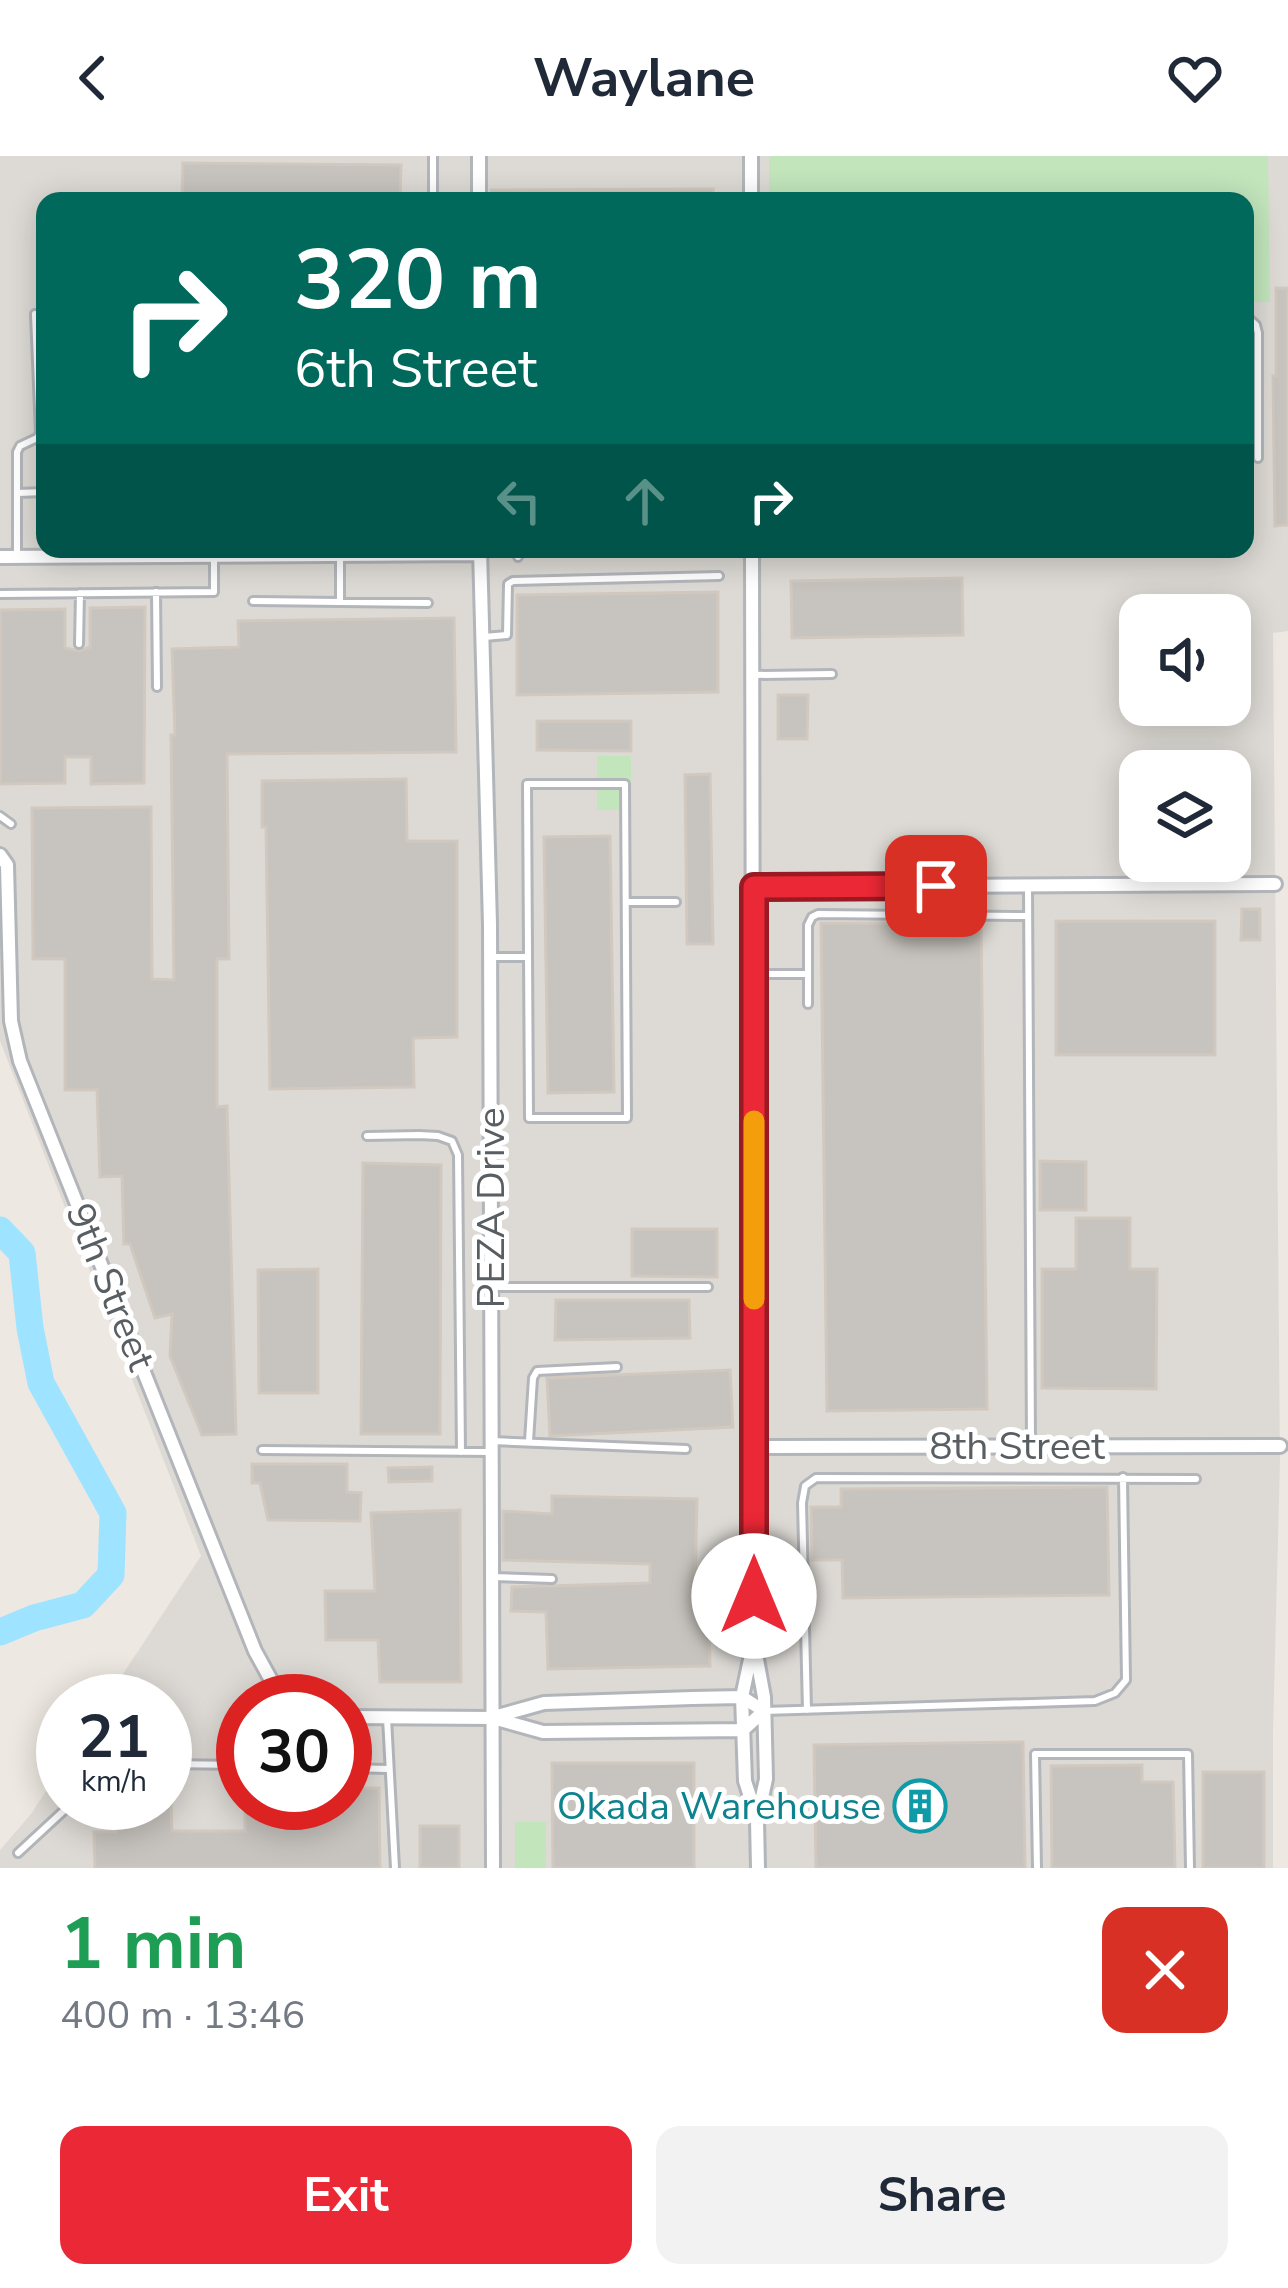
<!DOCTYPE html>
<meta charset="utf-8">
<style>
body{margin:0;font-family:"Nunito Sans",sans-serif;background:#f2f2f3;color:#1f2937;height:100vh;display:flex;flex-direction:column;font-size:45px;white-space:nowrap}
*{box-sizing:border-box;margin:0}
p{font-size:39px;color:#747a83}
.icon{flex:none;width:66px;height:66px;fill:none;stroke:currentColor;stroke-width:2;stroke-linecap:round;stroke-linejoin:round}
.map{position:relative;height:1712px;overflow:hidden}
.details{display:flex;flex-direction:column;background:#fff;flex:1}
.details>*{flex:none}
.top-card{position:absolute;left:36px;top:36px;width:1218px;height:366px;border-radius:24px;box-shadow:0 6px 30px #0003;background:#00695c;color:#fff;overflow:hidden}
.buttons{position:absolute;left:1119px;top:438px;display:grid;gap:24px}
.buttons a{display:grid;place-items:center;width:132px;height:132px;border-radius:24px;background:#fff;box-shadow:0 6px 30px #0003;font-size:60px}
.speed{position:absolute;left:36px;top:1518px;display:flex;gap:24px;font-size:60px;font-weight:700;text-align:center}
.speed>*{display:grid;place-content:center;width:156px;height:156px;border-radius:50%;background:#fff;box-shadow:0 6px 30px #0003;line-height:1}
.speed small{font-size:30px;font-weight:400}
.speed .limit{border:18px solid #d22;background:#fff;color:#111}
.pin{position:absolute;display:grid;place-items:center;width:102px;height:102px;color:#fff;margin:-51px;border-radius:24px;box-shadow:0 6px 18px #0006}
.me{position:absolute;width:132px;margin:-66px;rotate:0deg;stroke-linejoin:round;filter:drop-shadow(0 0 9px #0008)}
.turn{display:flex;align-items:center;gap:42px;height:252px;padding:0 60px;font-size:54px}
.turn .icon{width:156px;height:156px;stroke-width:2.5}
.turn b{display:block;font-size:84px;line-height:102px}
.lanes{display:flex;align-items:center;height:114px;padding:0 60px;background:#0003;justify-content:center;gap:60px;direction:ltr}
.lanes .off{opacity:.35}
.round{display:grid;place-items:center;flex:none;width:126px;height:126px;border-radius:24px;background:#f2f2f3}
.head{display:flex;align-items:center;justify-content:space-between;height:204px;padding:0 60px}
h1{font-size:72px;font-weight:700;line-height:90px;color:#1e9e55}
.cta{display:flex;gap:24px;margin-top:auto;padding:24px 60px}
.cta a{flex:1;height:138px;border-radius:24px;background:#eb2835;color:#fff;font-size:48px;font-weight:700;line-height:138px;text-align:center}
.cta a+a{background:#f2f2f3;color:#1f2937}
header{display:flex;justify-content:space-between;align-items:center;height:156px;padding:0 60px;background:#fff;font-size:54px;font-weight:700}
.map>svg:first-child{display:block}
.industrial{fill:#dddad5;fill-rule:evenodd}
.green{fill:#c2e5bc}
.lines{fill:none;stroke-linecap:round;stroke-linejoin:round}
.river{stroke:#9ee3ff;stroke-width:27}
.building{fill:#c7c3be;stroke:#d1c9bf;stroke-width:3}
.service-casing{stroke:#b2b5b9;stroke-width:12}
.minor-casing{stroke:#b2b5b9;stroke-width:18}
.service{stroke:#fff;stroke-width:6}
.minor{stroke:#fff;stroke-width:12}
.route-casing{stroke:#991a22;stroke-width:30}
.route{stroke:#eb2835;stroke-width:21}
.slow{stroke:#f59e0b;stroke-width:21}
.labels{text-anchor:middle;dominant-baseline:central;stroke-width:10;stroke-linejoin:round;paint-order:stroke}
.street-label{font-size:39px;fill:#595e62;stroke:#fff}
.culture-label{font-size:39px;fill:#0d838f;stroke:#fff;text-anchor:end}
</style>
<header><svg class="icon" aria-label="back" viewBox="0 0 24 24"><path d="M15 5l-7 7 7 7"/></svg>Waylane<svg class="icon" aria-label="heart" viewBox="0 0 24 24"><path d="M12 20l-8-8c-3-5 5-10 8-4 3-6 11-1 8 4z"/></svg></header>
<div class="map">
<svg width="1288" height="1712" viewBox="0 0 1288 1712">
<rect width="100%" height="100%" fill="#ede8e1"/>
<!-- industrial -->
<path class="industrial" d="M 0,0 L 1288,0 L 1288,475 L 1273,477 L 1280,1306 L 1273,1574 L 1273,1712 L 0,1712 L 0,1694 L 31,1658 L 63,1609 L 63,1647 L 165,1647 L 165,1545 L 105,1545 L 201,1400 L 0,885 ZM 45,45 L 1245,45 L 1245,393 L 45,393 ZM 1140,459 L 1230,459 L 1230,549 L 1140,549 ZM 1140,615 L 1230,615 L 1230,705 L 1140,705 ZM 243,1545 L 345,1545 L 345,1647 L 243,1647 Z"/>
<!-- green -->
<path class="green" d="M 769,0 L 1268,0 L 1270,146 L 1245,146 L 1245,45 L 769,45 Z
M 597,600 L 631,600 L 631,654 L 597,654 Z
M 515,1666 L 546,1666 L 546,1712 L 515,1712 Z"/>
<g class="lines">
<!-- river -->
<path class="river" d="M 0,1074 L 22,1097 L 30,1172 L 41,1227 L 113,1357 L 111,1419 L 83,1449 L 34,1462 L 0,1476"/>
</g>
<!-- building -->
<path class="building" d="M 183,7 L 401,9 L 400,45 L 182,45 Z
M 713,33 L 714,45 L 491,45 L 491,34 Z
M 1276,132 L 1288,132 L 1288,369 L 1275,370 L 1273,220 L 1276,220 Z
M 962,422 L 963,479 L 792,482 L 791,425 Z
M 718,436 L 718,536 L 517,539 L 517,439 Z
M 145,451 L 144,627 L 91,628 L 91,601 L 65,601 L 65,627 L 0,628 L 0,454 L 65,453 L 65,492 L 80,495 L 90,491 L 90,452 Z
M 454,462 L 456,596 L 227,598 L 229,803 L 217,803 L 217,951 L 227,950 L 236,1278 L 202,1279 L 170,1200 L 172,1158 L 155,1162 L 130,1088 L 124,1088 L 122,1020 L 100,1021 L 97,934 L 65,934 L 65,803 L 33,803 L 32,652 L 151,651 L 152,823 L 174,824 L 171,579 L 175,579 L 172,493 L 239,491 L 238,465 Z
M 778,539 L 808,539 L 807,583 L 778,583 Z
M 537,565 L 631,565 L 631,595 L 537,594 Z
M 710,618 L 713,788 L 687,788 L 685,619 Z
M 406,623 L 407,685 L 457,685 L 457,881 L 413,882 L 414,931 L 270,933 L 266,671 L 262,671 L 262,625 Z
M 610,680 L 614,936 L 548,937 L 544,681 Z
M 1242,753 L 1260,753 L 1260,784 L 1241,784 Z
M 1056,765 L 1215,765 L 1215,899 L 1056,899 Z
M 821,767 L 981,767 L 987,1253 L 827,1255 Z
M 1040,1005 L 1086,1006 L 1086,1054 L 1040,1054 Z
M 363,1007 L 441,1009 L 440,1278 L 361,1278 Z
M 1076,1062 L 1130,1062 L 1130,1113 L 1157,1113 L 1156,1233 L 1042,1232 L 1042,1113 L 1076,1113 Z
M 632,1073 L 717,1073 L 717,1121 L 632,1120 Z
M 318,1113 L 318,1237 L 259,1237 L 258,1114 Z
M 556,1144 L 689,1144 L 690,1182 L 555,1184 Z
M 730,1214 L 733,1271 L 550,1280 L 547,1222 Z
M 252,1308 L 347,1308 L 347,1336 L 361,1337 L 360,1365 L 268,1364 L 260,1327 L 252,1327 Z
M 432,1311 L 432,1325 L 389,1326 L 388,1312 Z
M 1107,1331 L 1109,1439 L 843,1442 L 842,1404 L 812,1404 L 811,1351 L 841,1351 L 841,1333 Z
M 552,1340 L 697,1343 L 695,1426 L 708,1426 L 710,1510 L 548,1513 L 546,1456 L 511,1455 L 512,1431 L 650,1427 L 650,1408 L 503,1404 L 503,1355 L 552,1358 Z
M 460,1354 L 461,1526 L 380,1526 L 378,1484 L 326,1484 L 325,1435 L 375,1435 L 371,1357 Z
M 1023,1586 L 1025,1712 L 816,1712 L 814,1589 Z
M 552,1607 L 694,1607 L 694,1712 L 553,1712 Z
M 1142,1609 L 1142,1626 L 1173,1626 L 1175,1712 L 1052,1712 L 1051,1610 Z
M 1203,1616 L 1264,1616 L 1264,1712 L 1203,1712 Z
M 345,1632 L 379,1632 L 380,1712 L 95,1712 L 94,1676 L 116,1676 L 116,1647 L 171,1647 L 172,1675 L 245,1675 L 245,1647 L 345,1647 Z
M 420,1670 L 459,1670 L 459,1712 L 420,1712 Z"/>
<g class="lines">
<!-- service casing -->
<g class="service-casing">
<path id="service" d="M 433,45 L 433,0
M 1245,159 L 1256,169 L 1258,177 L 1258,302
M 17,337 L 45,336
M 518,393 L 518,401
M 17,398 L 17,296 L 20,290 L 37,282 L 40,277 L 35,158
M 156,436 L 157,531
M 0,438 L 214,436 L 214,403
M 253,445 L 428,447
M 340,446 L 340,401
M 484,481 L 507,479 L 508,428 L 513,425 L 719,420
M 79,488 L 80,437
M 753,519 L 832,518
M 527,628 L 625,628 L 627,962 L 529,962 Z
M 0,660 L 11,668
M 1028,730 L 1031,1290
M 626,746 L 676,746
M 493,801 L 528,801
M 754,818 L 808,818
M 808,848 L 808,769 L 812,761 L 818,758 L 1027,760
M 367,980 L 419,979 L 438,980 L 452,985 L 458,999 L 461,1296
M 491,1131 L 708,1131
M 492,1285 L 686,1293
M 529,1285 L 533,1222 L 537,1215 L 617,1211
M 262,1294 L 492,1296
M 492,1421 L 552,1423
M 807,1554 L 802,1347 L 805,1330 L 816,1322 L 1196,1323
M 764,1555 L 1095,1545 L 1115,1537 L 1126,1524 L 1123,1321
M 387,1562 L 395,1712
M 165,1608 L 243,1609
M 345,1612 L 389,1613
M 18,1697 L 72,1647
M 1037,1712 L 1035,1598 L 1188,1598 L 1190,1712"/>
</g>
<!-- minor casing -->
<g class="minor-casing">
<path id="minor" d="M 479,0 L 479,45
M 751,0 L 751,45
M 480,393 L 490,769 L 493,1712
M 752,393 L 754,1487 L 764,1541 L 766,1623 L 757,1664 L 758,1712
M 0,401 L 480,398
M 0,699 L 7,709 L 11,865 L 20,905 L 255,1495 L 277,1535 L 287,1545
M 754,731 L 1275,728
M 754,1291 L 1280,1290
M 752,1494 L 742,1541 L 745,1625 L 757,1662
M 345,1561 L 493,1562 L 543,1576 L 743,1574 L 764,1555
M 494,1561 L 544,1547 L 692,1542 L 742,1541 L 764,1555"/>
</g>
<!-- service -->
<use href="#service" class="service"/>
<!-- minor -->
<use href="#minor" class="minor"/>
</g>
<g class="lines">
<!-- route casing -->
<g class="route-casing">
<path id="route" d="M 754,1440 L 754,731 L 936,730"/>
</g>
<!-- route -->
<use href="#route" class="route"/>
<!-- slow -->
<path class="slow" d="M 754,965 L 754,1143"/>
</g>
<!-- icons -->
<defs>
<g id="building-ring" transform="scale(2.7)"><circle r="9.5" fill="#fff" stroke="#0f9aa8" stroke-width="1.5"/><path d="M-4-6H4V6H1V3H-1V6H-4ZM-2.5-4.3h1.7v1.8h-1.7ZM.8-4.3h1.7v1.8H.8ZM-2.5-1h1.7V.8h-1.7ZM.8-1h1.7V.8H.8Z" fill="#0f9aa8"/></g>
</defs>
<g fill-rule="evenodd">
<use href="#building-ring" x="920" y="1650"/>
</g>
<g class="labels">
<!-- street labels -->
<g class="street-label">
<text transform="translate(491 1052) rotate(-90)">PEZA Drive</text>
<text transform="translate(110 1131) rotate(68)">9th Street</text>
<text x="1017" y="1290">8th Street</text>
</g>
<!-- culture labels -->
<g class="culture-label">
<text x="881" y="1650">Okada Warehouse</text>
</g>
</g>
</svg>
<div class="buttons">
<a><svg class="icon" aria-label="sound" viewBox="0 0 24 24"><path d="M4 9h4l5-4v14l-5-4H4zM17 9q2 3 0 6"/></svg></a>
<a><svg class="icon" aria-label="layers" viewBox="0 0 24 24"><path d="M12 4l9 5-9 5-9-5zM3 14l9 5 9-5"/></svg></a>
</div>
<div class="speed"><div>21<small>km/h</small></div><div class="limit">30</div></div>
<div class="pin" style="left:936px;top:730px;background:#d93025"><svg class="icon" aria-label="arrive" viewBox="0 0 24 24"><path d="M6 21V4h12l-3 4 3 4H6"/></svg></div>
<svg class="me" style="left:754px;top:1440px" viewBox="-20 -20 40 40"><circle r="19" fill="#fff"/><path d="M0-13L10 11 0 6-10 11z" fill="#eb2835"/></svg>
<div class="top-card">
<div class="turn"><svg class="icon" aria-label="right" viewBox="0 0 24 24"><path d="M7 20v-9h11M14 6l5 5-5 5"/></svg><div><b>320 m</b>6th Street</div></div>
<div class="lanes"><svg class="icon off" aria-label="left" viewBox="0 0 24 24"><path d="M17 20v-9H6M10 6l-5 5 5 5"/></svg><svg class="icon off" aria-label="ahead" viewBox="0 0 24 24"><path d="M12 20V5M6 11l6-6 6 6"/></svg><svg class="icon" aria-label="right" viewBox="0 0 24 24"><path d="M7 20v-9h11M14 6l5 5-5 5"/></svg></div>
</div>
</div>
<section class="details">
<div class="head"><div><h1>1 min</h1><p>400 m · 13:46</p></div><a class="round" style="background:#d93025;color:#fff"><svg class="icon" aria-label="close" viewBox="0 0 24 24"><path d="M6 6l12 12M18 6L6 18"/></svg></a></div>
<div class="cta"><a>Exit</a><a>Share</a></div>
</section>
